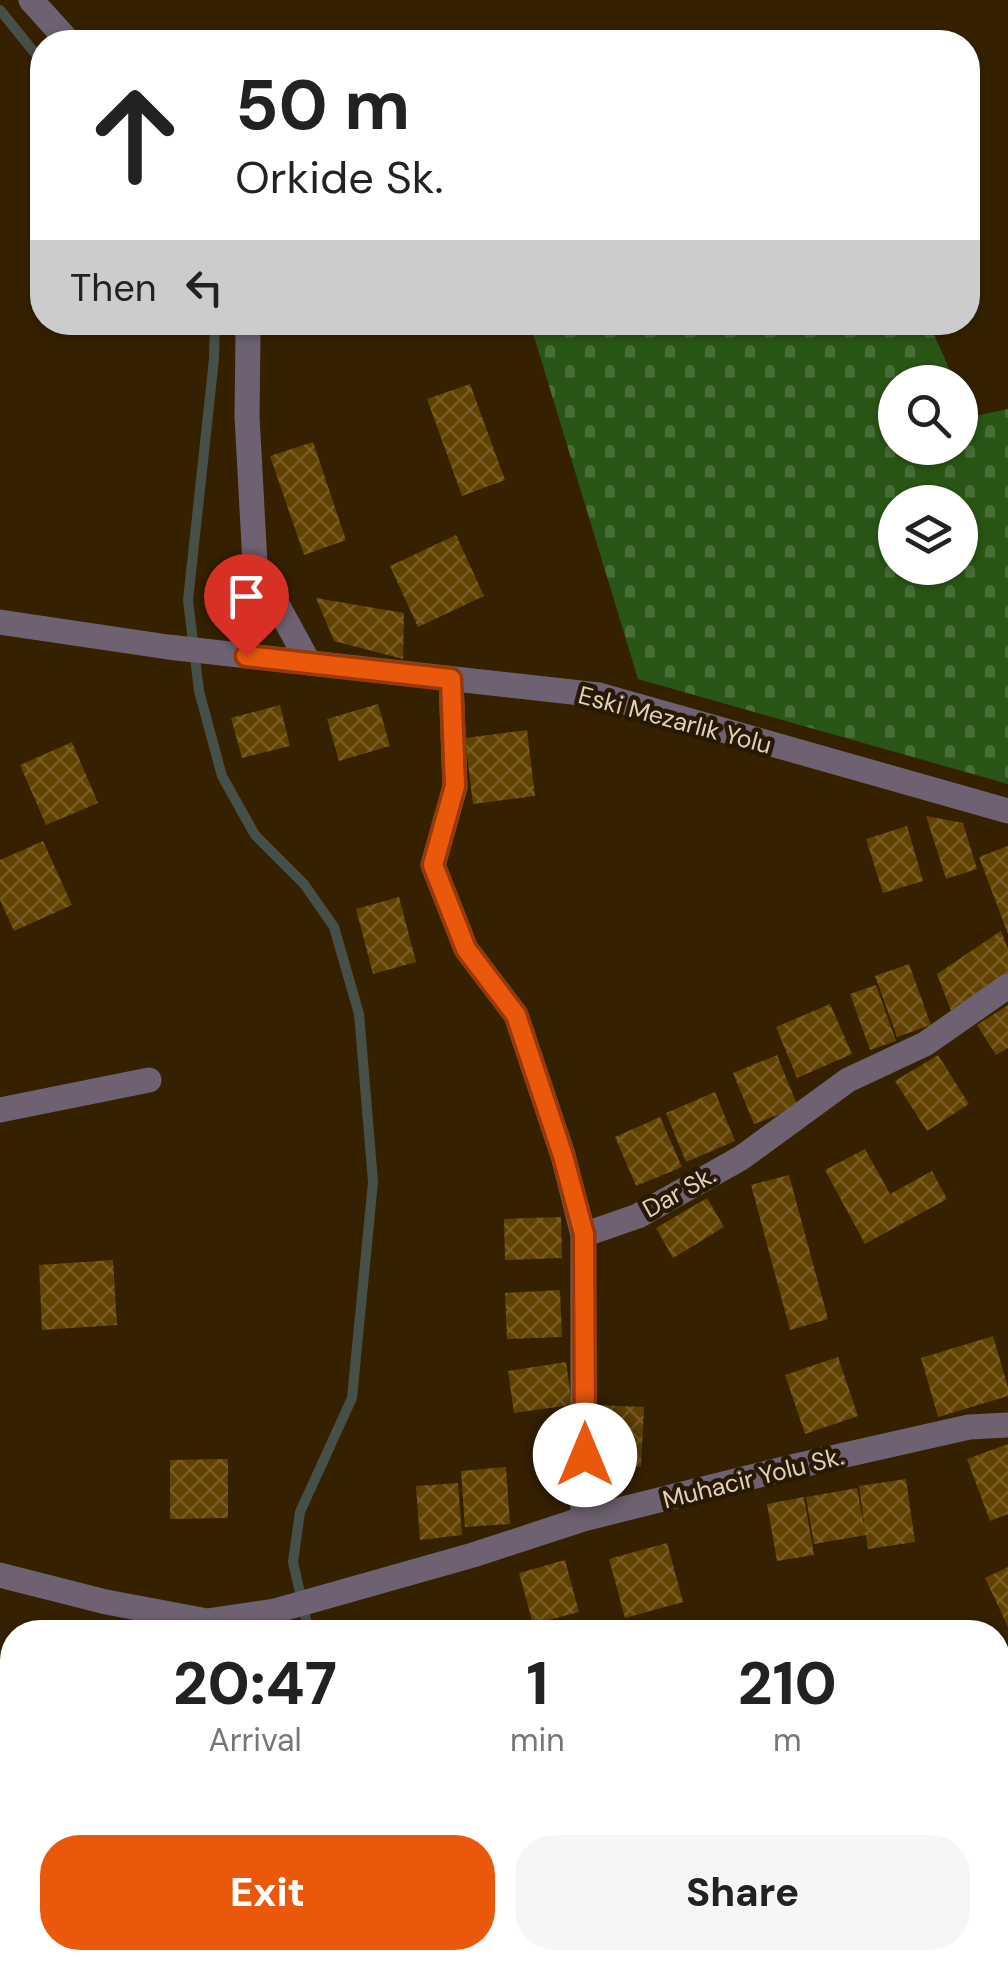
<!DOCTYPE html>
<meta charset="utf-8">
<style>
body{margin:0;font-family:"DM Sans",sans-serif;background:#f6f6f6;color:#222;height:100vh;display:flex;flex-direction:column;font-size:38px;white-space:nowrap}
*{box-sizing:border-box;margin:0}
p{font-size:32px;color:#767676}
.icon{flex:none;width:55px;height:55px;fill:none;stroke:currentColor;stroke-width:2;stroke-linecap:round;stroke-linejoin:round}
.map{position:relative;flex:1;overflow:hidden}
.details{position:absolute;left:0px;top:1620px;width:1010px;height:350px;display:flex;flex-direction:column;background:#fff;border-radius:40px 40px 0 0;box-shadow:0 2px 8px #0004}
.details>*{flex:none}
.banner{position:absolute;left:30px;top:30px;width:950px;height:305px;border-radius:40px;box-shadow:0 2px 8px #0004;background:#fff;color:#222;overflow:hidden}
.tools{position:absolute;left:878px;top:365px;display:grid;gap:20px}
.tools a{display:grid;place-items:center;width:100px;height:100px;border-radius:50%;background:#fff;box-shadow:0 2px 8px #0004;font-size:50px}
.pin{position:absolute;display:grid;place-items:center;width:85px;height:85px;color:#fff;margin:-102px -42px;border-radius:50% 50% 50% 0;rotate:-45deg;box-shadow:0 0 10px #0007}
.pin .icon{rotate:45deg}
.me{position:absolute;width:110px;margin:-55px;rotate:0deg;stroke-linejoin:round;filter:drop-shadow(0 0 8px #0008)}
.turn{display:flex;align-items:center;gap:35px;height:210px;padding:0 40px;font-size:45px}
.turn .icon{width:130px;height:130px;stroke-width:2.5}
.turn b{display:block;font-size:70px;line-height:85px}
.then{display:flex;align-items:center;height:95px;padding:0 40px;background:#0003;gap:20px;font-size:38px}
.eta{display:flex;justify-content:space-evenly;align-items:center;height:170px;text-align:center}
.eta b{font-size:60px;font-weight:800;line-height:70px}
.primary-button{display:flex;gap:20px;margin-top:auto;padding:20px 40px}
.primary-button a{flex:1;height:115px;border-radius:40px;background:#ea580c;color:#fff;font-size:40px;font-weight:800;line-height:115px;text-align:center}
.primary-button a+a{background:#f6f6f6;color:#222}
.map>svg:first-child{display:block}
.cemetery{fill:url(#cemetery-stones);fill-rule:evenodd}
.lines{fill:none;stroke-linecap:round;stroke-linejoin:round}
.stream{stroke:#465049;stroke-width:10}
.building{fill:url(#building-cross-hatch)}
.minor{stroke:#6e6172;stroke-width:25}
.route-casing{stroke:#983908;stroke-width:25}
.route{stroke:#ea580c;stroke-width:18}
.labels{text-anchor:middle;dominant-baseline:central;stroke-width:9;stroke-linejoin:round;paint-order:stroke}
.street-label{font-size:25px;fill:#e1d1ba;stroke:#271903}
</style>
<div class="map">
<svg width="1008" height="1970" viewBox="0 0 1008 1970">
<defs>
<pattern id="cemetery-stones" width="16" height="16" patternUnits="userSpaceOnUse" patternTransform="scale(2.5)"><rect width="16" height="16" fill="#295615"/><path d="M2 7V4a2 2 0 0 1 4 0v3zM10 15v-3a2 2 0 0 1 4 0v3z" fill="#486d35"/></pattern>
<pattern id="building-cross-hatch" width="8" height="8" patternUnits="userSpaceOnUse" patternTransform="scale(2.5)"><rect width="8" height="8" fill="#624201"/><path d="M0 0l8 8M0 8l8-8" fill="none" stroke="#785c24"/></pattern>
</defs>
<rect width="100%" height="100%" fill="#352100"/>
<!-- cemetery -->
<path class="cemetery" d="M 530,323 L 929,323 L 955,382 L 895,382 L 895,448 L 960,448 L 960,394 L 970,417 L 1008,409 L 1008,784 L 638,679 ZM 895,502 L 960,502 L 960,568 L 895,568 Z"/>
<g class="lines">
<!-- stream -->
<path class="stream" d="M 0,10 L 42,62
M 215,322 L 214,359 L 188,600 L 199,691 L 222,776 L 255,835 L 304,884 L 334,927 L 359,1014 L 373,1182 L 352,1398 L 300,1512 L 293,1562 L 309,1632
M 229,1970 L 239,1958"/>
</g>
<!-- building -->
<path class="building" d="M 470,384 L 505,480 L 462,496 L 427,399 Z
M 313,442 L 346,540 L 304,555 L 270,456 Z
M 456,535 L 484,596 L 418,627 L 390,566 Z
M 316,598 L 404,613 L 403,659 L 334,641 Z
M 378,704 L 390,746 L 339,761 L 327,719 Z
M 280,705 L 290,746 L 242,758 L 231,718 Z
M 527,730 L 535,796 L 473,804 L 465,738 Z
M 72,742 L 98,803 L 46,825 L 20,765 Z
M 926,816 L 963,823 L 977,869 L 946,879 Z
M 907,826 L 923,881 L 883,893 L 866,839 Z
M 43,841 L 72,905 L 14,931 L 0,900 L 0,860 Z
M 1008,846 L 1008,934 L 979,857 Z
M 399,897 L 416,962 L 373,974 L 356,909 Z
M 1001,931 L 1008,949 L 1008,973 L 951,1011 L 937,974 Z
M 909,964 L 931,1025 L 897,1037 L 875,976 Z
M 876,985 L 896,1041 L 870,1050 L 850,994 Z
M 830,1004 L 852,1054 L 797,1078 L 776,1027 Z
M 1008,1005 L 1008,1048 L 996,1055 L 977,1025 Z
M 777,1055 L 798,1107 L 754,1124 L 733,1073 Z
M 938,1055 L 969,1104 L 927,1131 L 895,1081 Z
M 715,1092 L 735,1141 L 686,1162 L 666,1113 Z
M 660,1117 L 682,1167 L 636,1186 L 615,1137 Z
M 865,1149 L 890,1194 L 932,1171 L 947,1199 L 865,1244 L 825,1170 Z
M 789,1175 L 828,1319 L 790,1330 L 751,1185 Z
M 707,1198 L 724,1227 L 673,1258 L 656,1228 Z
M 561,1217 L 562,1258 L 505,1260 L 504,1219 Z
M 113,1260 L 117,1325 L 42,1330 L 39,1265 Z
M 560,1290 L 562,1337 L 507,1339 L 505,1293 Z
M 993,1336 L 1008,1387 L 1008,1396 L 938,1417 L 921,1358 Z
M 838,1357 L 858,1416 L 805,1434 L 785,1375 Z
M 566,1362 L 572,1405 L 514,1413 L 508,1371 Z
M 596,1405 L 644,1407 L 641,1467 L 593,1464 Z
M 1008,1444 L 1008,1514 L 990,1521 L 967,1459 Z
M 228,1459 L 228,1518 L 170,1519 L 170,1460 Z
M 506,1467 L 510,1524 L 465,1527 L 461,1471 Z
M 906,1479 L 915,1542 L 868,1549 L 866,1535 L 814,1544 L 806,1497 L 857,1488 L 865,1530 L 859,1486 Z
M 458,1483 L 462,1535 L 420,1540 L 416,1486 Z
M 804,1497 L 814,1555 L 777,1561 L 767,1504 Z
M 667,1543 L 683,1602 L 625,1618 L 609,1559 Z
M 565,1560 L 579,1612 L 533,1624 L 519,1573 Z
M 1008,1567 L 1008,1627 L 985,1578 Z
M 0,1791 L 10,1818 L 0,1822 Z
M 1008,1920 L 1008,1956 L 998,1942 L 998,1929 Z
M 558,1958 L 628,1958 L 615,1970 L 570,1970 Z
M 760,1958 L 833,1958 L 821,1970 L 774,1970 Z"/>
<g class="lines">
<!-- minor -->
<path class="minor" d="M 31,0 L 69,42
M 245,322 L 248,336 L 247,416 L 255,564 L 309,663
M 0,622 L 168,647 L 599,695 L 1008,811
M 451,679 L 455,787 L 433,865 L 466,949 L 516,1015 L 563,1155 L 583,1235 L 583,1519
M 0,1110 L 149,1080
M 583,1235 L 638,1216 L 741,1158 L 848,1080 L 925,1044 L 1008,986
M 0,1575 L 106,1602 L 207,1621 L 275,1611 L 473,1555 L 583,1519 L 792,1467 L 969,1427 L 1008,1425
M 998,1712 L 1008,1705
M 0,1845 L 12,1842
M 699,1970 L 713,1958"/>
</g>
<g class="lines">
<!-- route casing -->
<g class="route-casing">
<path id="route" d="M 246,656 L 451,679 L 455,786 L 433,865 L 466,949 L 516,1015 L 563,1156 L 584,1234 L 585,1455"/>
</g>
<!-- route -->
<use href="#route" class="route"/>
</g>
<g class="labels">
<!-- street labels -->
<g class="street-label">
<text transform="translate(675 720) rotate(15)">Eski Mezarlık Yolu</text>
<text transform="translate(679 1192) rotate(-29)">Dar Sk.</text>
<text transform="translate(753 1478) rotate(-14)">Muhacir Yolu Sk.</text>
</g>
</g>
</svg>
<div class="tools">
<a><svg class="icon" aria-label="search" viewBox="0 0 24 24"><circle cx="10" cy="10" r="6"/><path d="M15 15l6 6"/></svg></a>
<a><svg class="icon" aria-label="layers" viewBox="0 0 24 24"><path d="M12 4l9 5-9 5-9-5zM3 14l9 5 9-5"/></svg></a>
</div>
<div class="pin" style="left:246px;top:656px;background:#d93025"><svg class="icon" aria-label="arrive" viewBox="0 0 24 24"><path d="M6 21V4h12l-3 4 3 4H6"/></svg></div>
<svg class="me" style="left:585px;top:1455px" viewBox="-20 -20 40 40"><circle r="19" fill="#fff"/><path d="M0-13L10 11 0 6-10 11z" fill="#ea580c"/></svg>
<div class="banner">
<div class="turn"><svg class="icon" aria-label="ahead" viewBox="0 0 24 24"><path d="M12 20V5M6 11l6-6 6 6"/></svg><div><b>50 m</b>Orkide Sk.</div></div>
<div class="then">Then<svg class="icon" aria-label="left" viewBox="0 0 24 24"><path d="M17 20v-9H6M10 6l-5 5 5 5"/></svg></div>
</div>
<section class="details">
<div class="eta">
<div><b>20:47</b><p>Arrival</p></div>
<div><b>1</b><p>min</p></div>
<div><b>210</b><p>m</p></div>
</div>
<div class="primary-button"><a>Exit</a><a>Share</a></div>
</section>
</div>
